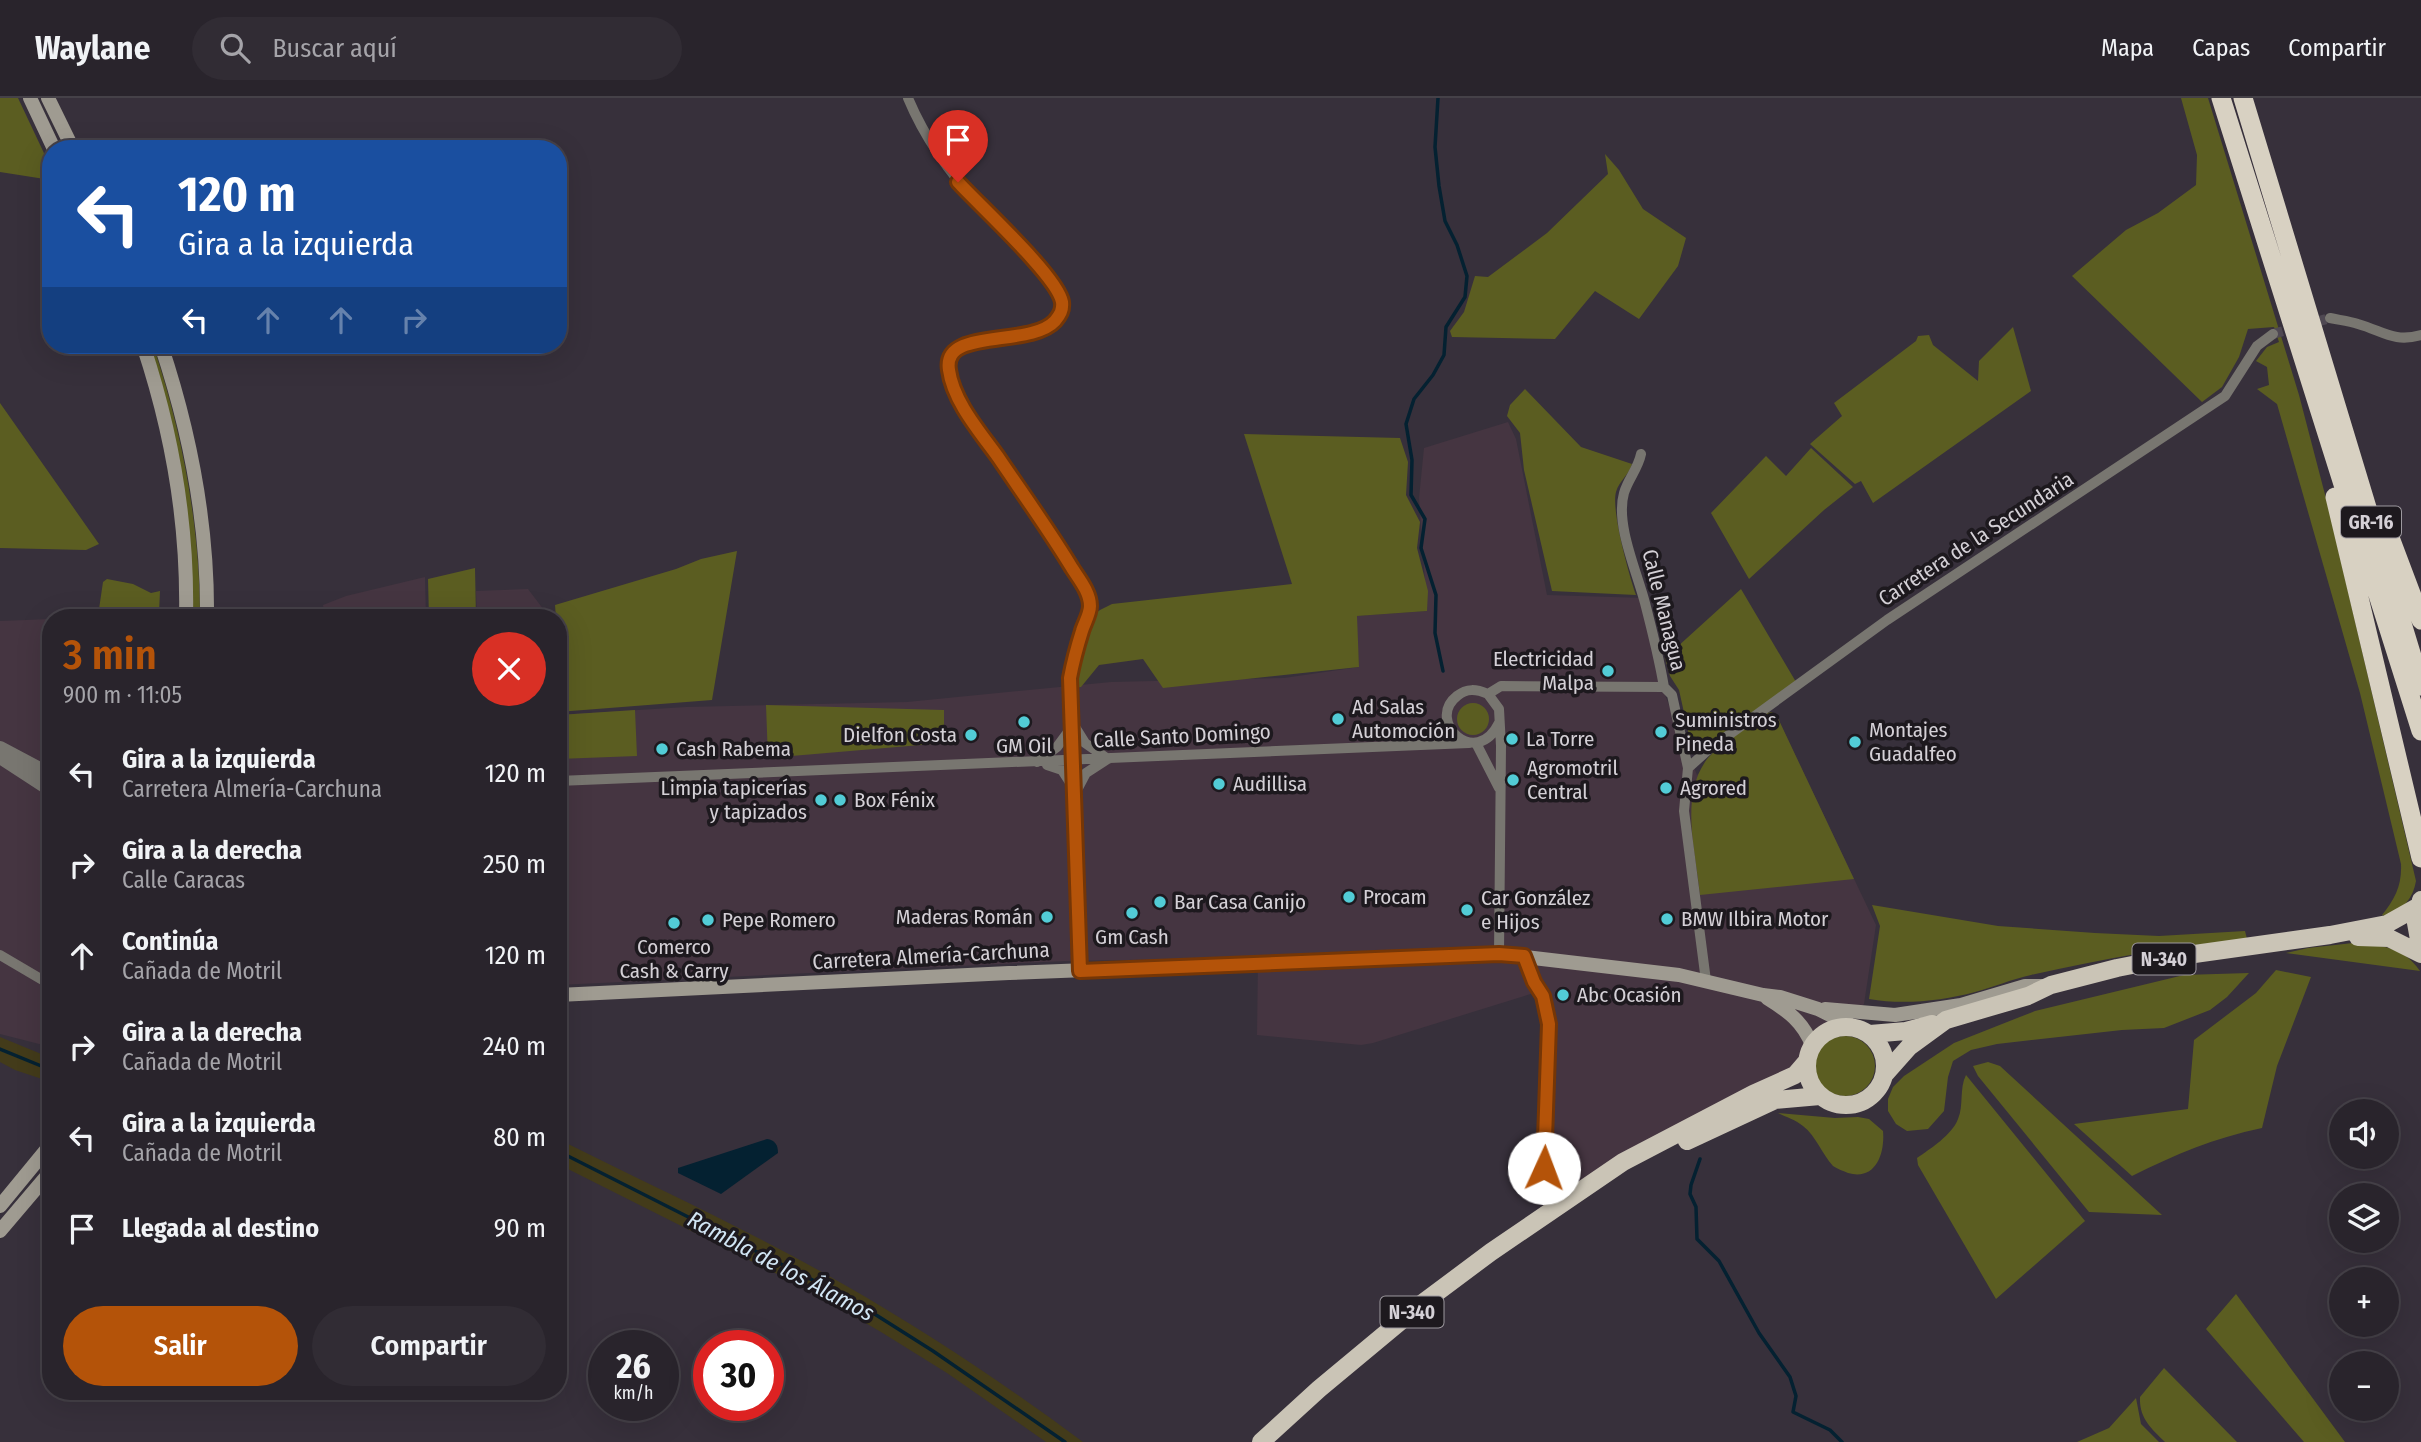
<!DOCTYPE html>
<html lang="es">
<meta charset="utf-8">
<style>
body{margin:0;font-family:"Fira Sans Condensed",sans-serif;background:#312c34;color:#f1f3f6;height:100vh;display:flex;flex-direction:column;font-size:26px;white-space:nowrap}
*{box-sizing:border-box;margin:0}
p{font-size:23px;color:#a5a4a9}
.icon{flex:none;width:38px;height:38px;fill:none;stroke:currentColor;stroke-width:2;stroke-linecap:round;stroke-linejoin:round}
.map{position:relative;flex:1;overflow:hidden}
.sheet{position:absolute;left:42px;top:511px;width:525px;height:791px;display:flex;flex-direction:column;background:#29242c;border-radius:28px;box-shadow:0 7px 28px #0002,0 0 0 2px #454148}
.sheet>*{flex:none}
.guide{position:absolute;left:42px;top:42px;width:525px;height:214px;border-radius:28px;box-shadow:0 7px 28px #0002,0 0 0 2px #454148;background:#1a4fa0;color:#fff;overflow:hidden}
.fabs{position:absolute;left:2329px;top:1001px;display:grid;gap:14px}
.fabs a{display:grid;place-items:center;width:70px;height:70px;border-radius:50%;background:#29242c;box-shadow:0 7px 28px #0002,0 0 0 2px #454148;font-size:35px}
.speed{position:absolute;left:588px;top:1232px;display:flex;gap:14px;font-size:35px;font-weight:700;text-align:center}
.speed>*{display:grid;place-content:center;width:91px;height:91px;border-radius:50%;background:#29242c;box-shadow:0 7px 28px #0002,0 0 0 2px #454148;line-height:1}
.speed small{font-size:18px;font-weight:400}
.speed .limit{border:10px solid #d22;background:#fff;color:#111}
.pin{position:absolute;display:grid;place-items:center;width:60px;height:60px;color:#fff;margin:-72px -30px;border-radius:50% 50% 50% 0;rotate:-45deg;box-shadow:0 0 7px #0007}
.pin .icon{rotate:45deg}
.me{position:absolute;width:77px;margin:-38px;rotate:2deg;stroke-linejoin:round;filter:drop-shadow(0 0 5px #0008)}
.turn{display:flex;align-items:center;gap:24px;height:147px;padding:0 21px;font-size:32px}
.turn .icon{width:91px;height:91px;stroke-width:2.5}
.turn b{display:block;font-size:49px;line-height:60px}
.lanes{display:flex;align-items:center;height:66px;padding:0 21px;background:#0003;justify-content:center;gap:35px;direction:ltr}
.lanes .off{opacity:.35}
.round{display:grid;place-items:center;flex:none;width:74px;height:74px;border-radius:37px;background:#312c34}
.head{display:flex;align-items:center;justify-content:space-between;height:119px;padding:0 21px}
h1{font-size:42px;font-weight:600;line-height:52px;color:#b45309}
.action{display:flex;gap:14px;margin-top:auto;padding:14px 21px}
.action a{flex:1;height:80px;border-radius:42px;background:#b45309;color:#fff;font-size:28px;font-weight:600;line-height:80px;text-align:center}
.action a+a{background:#312c34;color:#f1f3f6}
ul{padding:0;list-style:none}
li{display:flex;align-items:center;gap:21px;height:91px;padding:0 21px}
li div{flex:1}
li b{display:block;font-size:26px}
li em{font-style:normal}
header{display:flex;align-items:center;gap:42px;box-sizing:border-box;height:98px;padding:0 35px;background:#29242c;border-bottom:2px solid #454148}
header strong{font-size:33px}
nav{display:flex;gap:38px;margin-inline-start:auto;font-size:24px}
.search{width:490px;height:63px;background:#312c34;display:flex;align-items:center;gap:18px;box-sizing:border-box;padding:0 24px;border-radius:38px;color:#a5a4a9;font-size:26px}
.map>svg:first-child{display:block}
.industrial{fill:#453541}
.green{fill:#5b5d21}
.sand{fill:#433b1a}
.water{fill:#042131}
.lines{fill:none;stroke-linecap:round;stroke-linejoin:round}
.stream{stroke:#042131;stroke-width:3.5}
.minor-tunnel{stroke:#4f4852;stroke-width:10;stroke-dasharray:10 5;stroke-linecap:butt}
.minor{stroke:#787670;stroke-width:10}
.tertiary{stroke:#787670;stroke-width:14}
.secondary{stroke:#9f9b91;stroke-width:14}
.trunk{stroke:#cac4b6;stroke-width:18}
.motorway{stroke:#d8d1c2;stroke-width:19}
.route-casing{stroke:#753606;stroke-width:18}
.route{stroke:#b45309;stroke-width:12}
.poi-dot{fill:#52ccd6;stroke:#1d191e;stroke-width:2.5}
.labels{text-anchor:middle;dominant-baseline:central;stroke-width:7;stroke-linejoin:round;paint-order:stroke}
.shield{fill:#1d191e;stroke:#9d999f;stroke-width:2}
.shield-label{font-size:19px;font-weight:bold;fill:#d4d0d6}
.street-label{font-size:21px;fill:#d4d0d6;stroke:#1d191e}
.poi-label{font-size:21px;fill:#d4d0d6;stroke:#1d191e;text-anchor:start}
.water-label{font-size:23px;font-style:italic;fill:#d1e5f4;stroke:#1d191e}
</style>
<header>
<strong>Waylane</strong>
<div class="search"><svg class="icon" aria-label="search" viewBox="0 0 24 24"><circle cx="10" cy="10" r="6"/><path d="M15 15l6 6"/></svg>Buscar aquí</div>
<nav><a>Mapa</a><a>Capas</a><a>Compartir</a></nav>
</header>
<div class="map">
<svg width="2421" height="1344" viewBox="0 0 2421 1344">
<rect width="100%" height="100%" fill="#37303b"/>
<!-- industrial -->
<path class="industrial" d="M 1508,324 L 1516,341 L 1547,497 L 1645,500 L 1657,577 L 1697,677 L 1749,636 L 1777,619 L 1876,827 L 1864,906 L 1794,973 L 1702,1017 L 1559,1096 L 1543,1067 L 1546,929 L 1537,894 L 1373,945 L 1361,947 L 1257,937 L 1258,860 L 1066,863 L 558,887 L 558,617 L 686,609 L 907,604 L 1111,584 L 1284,580 L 1359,569 L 1356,518 L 1427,513 L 1419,400 L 1424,350 Z
M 425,479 L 426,520 L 325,520 L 323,507 L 346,498 Z
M 528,491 L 550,520 L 477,520 L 476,493 Z
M 51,521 L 51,949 L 0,936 L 0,523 Z"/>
<!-- green -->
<path class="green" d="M 0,0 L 18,0 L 51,70 L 51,82 L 0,74 Z
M 2181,0 L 2208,0 L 2299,297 L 2328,408 L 2416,783 C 2413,801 2403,810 2388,819 L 2382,817 C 2395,801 2402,787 2401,766 L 2360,595 L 2277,306 L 2257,291 L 2269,287 L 2267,269 L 2256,263 L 2267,249 L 2279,244 L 2274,229 L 2248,231 L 2239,259 L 2222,289 L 2202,304 L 2072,178 L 2126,132 L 2158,115 L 2196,87 L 2197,57 Z
M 1605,56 L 1619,72 L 1643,111 L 1686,140 L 1678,168 L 1639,221 L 1595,193 L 1555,241 L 1452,239 L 1450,233 L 1464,214 L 1475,178 L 1488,179 L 1547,135 L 1608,76 Z
M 2013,229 L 2031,293 L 1873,405 L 1861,383 L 1855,386 L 1810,346 L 1842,318 L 1834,305 L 1916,243 L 1918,238 L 1929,237 L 1933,247 L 1978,283 L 1979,263 Z
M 149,247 L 153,247 C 182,334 200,427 200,520 L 193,520 Z
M 1525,291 L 1581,349 L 1632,366 C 1629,377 1619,383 1616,394 C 1611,412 1629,477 1636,497 L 1552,493 L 1524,372 L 1520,335 L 1507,318 L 1510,307 Z
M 0,305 L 99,446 L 86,452 L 0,450 Z
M 1244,336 L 1400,340 L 1408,364 L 1406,397 L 1420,424 L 1417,450 L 1428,493 L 1427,513 L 1357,518 L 1359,569 L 1163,590 L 1143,561 L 1099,567 L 1081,589 L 1075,590 C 1077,571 1082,527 1097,514 C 1101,511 1108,508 1112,506 L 1292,486 Z
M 1811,350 L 1853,389 L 1824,412 L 1749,481 L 1711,415 L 1766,358 L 1786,378 Z
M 737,453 L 712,602 L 558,614 L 558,520 L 556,520 L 555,507 L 676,471 L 701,461 Z
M 475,470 L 476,520 L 429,520 L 428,481 Z
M 107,481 L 133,486 L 151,495 L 160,493 L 159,515 L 98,518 L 103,484 Z
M 1741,491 L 1796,584 L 1706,648 L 1691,646 L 1679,592 L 1670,578 L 1665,560 Z
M1457 621a16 16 0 1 1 32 0a16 16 0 1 1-32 0Z
M 766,607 L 944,612 L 944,645 L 768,660 Z
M 635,612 L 637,658 L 558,661 L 558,617 Z
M 1771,614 L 1776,616 L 1854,781 L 1700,797 C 1696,755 1680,701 1705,664 C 1715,649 1750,628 1765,616 Z
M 1872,807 L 1998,828 L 2095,835 L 2159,838 L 2245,833 L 2247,841 C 2175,848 2102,861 2031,877 C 2012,881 1994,889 1975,894 C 1942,903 1903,907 1869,901 L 1880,828 Z
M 2353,845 C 2380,847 2403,848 2420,873 L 2286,855 L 2308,850 Z
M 2276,872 L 2311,879 L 2277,968 L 2262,1030 C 2214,1040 2176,1056 2132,1078 L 2074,1026 L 2188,1011 L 2194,942 L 2256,895 Z
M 2249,875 L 2227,899 L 2210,912 L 2164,930 L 2122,932 L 1997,946 L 1971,952 L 1953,963 L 1948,979 L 1944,1013 L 1928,1031 L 1907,1033 L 1896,1026 L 1888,1013 L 1888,1001 L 1893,989 L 1904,978 L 1954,945 L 2035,913 L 2184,877 Z
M1815 968a30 30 0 1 1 60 0a30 30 0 1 1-60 0Z
M 1988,964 L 2000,968 L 2162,1117 L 2089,1114 L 1978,978 L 1973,968 Z
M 1966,977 L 2085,1123 L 1996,1201 L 1918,1067 L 1917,1060 C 1930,1051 1952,1037 1958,1021 C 1964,1007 1959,991 1966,977 Z
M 1778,1015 L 1835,1020 L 1858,1019 L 1869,1021 L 1883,1033 C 1885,1055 1876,1083 1848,1075 C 1844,1073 1837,1071 1833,1068 C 1822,1056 1816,1038 1803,1028 C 1796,1022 1786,1019 1778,1015 Z
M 2236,1196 L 2345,1344 L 2304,1344 L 2206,1231 Z
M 2164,1270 L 2237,1344 L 2165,1344 C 2151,1330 2139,1320 2140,1299 Z
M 2136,1300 L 2141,1326 L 2159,1344 L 2077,1344 L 2109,1330 Z"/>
<!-- sand -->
<path class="sand" d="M 0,939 L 51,960 L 51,984 L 15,972 L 0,964 Z
M 558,1041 C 654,1089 751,1133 843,1186 C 927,1234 1006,1287 1083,1344 L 1046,1344 L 947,1275 L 881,1234 L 805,1190 L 558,1066 Z"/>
<!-- water -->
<path class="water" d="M 767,1041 C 775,1042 778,1047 778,1055 L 721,1096 L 678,1075 L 678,1070 Z"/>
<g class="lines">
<!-- stream -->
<path class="stream" d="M 1438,0 L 1435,49 L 1439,88 L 1445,123 L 1457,147 L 1467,178 L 1465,199 L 1446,229 L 1444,257 L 1433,277 L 1414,301 L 1406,326 L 1412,362 L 1411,397 L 1425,421 L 1421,450 L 1436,497 L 1435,535 L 1443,573
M 0,951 L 51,972
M 558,1053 L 854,1203 L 933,1253 L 1065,1344
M 1700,1061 L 1691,1087 L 1690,1096 L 1696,1109 L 1697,1141 L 1719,1163 L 1759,1235 L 1790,1279 L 1796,1298 L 1793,1314 L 1830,1332 L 1842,1344"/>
<!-- minor-tunnel -->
<path class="minor-tunnel" d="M 2273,236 L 2330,220"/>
<!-- minor -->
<path class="minor" d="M 908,0 C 925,41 951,77 982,110 C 1001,131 1054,176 1061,202 C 1063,210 1061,215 1056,221 C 1032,251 948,228 948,269 C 948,290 975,327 987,344 C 1015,385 1045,425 1070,467 C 1076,476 1083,485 1087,495 C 1095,514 1074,554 1071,577 C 1070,585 1072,595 1073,603 L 1080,873
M 2330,220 C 2339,222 2349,223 2358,226 C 2383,233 2394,245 2421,237
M 1641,356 C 1638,371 1628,381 1624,395 C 1615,426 1637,474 1645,505 C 1652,532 1659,560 1664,589
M 1664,589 L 1672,597 L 1688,670 L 1684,713 L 1706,883
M 1488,596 L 1501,588 L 1664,589
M 1075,629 L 1085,645 L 1108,661
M 1476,645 L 1499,690
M 1037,664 L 1057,649 L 1074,626
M 1047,667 L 1062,672 L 1073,689
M 1688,670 L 1708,652 L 1887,522 L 2225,298 L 2257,248 L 2273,236
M 558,683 L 1469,645
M 1077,692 L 1086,675 L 1106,662
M 1499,856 L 1501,648 L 1499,611 L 1488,596 C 1476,591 1467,590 1457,598 C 1425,623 1476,672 1499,625
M 0,857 L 51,887
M 1524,858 L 1534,884 L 1543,898 L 1549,926 L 1544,1070 L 1547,1088"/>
<!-- tertiary -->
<path class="tertiary" d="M 0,650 L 51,677
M 0,659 L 51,692"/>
<!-- secondary -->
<path class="secondary" d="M 30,0 L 54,51
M 48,0 L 73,51
M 143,247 C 172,334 188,428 186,520
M 161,247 C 190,334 208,428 207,520
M 558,897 L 1009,875 L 1499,856 L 1679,877 L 1763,897 L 1780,899 L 1818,911 L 1852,928
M 1767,900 C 1788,913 1803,924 1812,947
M 1825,911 L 1895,917 L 1961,907 L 2025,888 L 2046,888
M 0,1108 L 51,1046
M 0,1133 L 51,1073"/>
<!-- trunk -->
<path class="trunk" d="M 2421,802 L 2416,825 L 2421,853
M 2358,839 L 2389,840 L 2421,856
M1807 968a39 39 0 1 1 78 0a39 39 0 1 1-78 0Z
M 1870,936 L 1906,933 L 1932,926
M 1885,976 L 1909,949 L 1946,922 L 2028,898 L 2051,887 L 2117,870 L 2173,859 L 2330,837 L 2387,826 L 2419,808
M 1687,1043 L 1775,1002 L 1820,998
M 1261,1344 L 1319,1291 L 1420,1207 L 1491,1154 L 1623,1064 L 1753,996 L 1795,977 L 1807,963"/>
<!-- motorway -->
<path class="motorway" d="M 2221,0 L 2421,633
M 2243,0 L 2421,588
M 2335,399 L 2421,760
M 2383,421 L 2421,522"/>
</g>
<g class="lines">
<!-- route casing -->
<g class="route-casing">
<path id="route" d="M 958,84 C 979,107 1058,179 1062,204 C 1063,212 1060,217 1055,223 C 1030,250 942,229 949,272 C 953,303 980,334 998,359 C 1023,396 1049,432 1072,470 C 1079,481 1090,494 1090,508 C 1090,516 1084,526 1082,533 C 1077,549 1073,564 1070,580 L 1080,873 L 1499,856 L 1524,858 L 1534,884 L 1543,898 L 1549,926 L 1544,1070"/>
</g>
<!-- route -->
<use href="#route" class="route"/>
</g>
<!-- markers -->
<g class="poi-dot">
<circle cx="1608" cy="573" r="7"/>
<circle cx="1338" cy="621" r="7"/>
<circle cx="1024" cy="624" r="7"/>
<circle cx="1661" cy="634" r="7"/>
<circle cx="971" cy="637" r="7"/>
<circle cx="1512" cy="641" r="7"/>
<circle cx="1855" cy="644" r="7"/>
<circle cx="662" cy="651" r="7"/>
<circle cx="1513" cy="682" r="7"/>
<circle cx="1219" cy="686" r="7"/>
<circle cx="1666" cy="690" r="7"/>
<circle cx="821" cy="702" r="7"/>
<circle cx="840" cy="702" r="7"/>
<circle cx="1349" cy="799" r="7"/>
<circle cx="1160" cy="804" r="7"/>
<circle cx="1467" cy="812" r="7"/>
<circle cx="1132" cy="815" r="7"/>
<circle cx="1047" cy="819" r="7"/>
<circle cx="1667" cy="821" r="7"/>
<circle cx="708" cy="822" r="7"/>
<circle cx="674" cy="825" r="7"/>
<circle cx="1563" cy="897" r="7"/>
</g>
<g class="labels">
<!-- shield labels -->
<g class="shield">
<rect x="2341" y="408.5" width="60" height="31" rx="5"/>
<rect x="2132.5" y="845.5" width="63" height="31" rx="5"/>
<rect x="1380.5" y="1198.5" width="63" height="31" rx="5"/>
</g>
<g class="shield-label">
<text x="2371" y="424">GR-16</text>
<text x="2164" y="861">N-340</text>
<text x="1412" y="1214">N-340</text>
</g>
<!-- street labels -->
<g class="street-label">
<text transform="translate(1976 441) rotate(-33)">Carretera de la Secundaria</text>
<text transform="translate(1664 512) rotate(76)">Calle Managua</text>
<text transform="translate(1182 638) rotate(-3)">Calle Santo Domingo</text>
<text transform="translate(931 858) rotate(-3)">Carretera Almería-Carchuna</text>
</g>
<!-- poi labels -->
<g class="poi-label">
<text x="1594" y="561" text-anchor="end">Electricidad<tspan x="1594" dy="24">Malpa</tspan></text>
<text x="1352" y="609">Ad Salas<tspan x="1352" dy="24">Automoción</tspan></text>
<text x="1675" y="622">Suministros<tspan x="1675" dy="24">Pineda</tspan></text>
<text x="1869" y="632">Montajes<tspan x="1869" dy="24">Guadalfeo</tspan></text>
<text x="957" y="637" text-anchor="end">Dielfon Costa</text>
<text x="1526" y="641">La Torre</text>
<text x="1024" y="648" text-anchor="middle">GM Oil</text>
<text x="676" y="651">Cash Rabema</text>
<text x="1527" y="670">Agromotril<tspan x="1527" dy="24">Central</tspan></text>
<text x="1233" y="686">Audillisa</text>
<text x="807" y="690" text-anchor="end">Limpia tapicerías<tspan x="807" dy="24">y tapizados</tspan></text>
<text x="1680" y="690">Agrored</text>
<text x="854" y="702">Box Fénix</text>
<text x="1363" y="799">Procam</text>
<text x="1481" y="800">Car González<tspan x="1481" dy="24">e Hijos</tspan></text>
<text x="1174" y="804">Bar Casa Canijo</text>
<text x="1033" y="819" text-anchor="end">Maderas Román</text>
<text x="1681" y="821">BMW Ilbira Motor</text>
<text x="722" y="822">Pepe Romero</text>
<text x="1132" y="839" text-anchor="middle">Gm Cash</text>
<text x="674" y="849" text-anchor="middle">Comerco<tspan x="674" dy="24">Cash &amp; Carry</tspan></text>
<text x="1577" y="897">Abc Ocasión</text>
</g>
<!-- water labels -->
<g class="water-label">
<text transform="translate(781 1168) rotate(28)">Rambla de los Álamos</text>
</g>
</g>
</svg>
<div class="fabs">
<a><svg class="icon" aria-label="sound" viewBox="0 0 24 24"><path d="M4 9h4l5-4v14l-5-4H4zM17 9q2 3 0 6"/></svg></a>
<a><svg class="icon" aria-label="layers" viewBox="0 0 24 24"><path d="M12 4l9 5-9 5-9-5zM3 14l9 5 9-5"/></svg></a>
<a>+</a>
<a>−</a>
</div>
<div class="speed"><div>26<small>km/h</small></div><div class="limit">30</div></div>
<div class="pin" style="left:958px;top:84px;background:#d93025"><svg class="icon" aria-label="arrive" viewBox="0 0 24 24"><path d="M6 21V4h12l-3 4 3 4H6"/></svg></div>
<svg class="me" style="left:1544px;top:1070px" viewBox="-20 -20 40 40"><circle r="19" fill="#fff"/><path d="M0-13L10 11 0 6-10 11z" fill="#b45309"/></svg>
<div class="guide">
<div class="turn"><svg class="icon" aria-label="left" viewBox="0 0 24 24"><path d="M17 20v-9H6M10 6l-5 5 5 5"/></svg><div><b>120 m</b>Gira a la izquierda</div></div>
<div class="lanes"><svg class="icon" aria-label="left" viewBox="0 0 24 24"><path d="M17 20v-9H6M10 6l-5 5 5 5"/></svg><svg class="icon off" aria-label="ahead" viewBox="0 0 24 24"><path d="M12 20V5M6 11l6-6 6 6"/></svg><svg class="icon off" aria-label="ahead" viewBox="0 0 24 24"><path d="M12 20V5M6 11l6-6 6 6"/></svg><svg class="icon off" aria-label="right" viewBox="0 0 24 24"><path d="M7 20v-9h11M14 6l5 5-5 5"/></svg></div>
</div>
<section class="sheet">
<div class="head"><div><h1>3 min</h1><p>900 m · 11:05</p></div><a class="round" style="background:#d93025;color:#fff"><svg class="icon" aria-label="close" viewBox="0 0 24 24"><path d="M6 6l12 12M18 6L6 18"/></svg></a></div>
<ul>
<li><svg class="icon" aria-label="left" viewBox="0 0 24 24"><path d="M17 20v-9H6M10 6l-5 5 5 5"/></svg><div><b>Gira a la izquierda</b><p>Carretera Almería-Carchuna</p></div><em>120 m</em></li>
<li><svg class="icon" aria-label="right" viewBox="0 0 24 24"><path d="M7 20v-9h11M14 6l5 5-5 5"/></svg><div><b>Gira a la derecha</b><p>Calle Caracas</p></div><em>250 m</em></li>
<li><svg class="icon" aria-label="ahead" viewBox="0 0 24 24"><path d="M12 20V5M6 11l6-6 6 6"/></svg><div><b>Continúa</b><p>Cañada de Motril</p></div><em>120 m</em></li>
<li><svg class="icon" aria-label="right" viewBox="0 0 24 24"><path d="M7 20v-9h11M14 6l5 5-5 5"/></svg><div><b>Gira a la derecha</b><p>Cañada de Motril</p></div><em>240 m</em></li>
<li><svg class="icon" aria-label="left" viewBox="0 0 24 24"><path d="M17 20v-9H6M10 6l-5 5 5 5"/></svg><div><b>Gira a la izquierda</b><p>Cañada de Motril</p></div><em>80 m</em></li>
<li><svg class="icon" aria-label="arrive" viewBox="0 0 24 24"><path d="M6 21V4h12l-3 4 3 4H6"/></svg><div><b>Llegada al destino</b></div><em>90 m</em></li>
</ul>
<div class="action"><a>Salir</a><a>Compartir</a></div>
</section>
</div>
